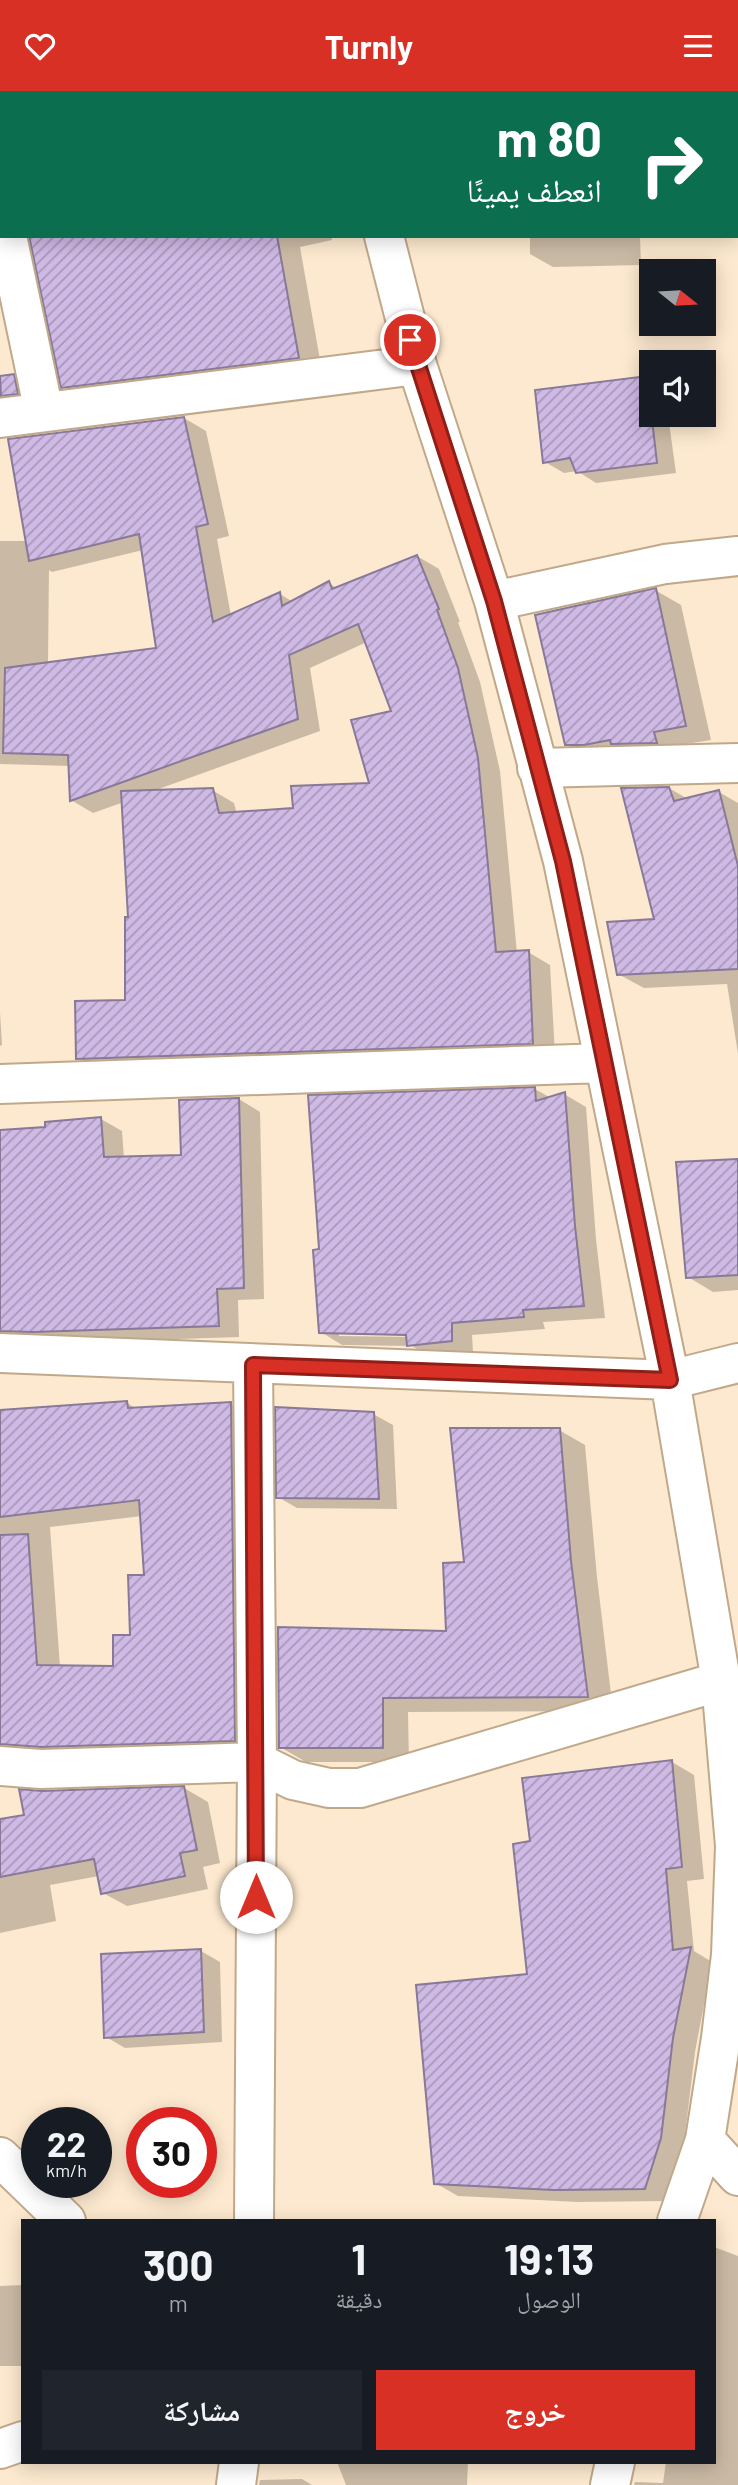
<!DOCTYPE html>
<html lang="ar">
<meta charset="utf-8">
<style>
body{margin:0;font-family:Barlow,"Noto Naskh Arabic",sans-serif;background:#20242c;color:#f1f3f6;direction:rtl;height:100vh;display:flex;flex-direction:column;font-size:26px;white-space:nowrap}
*{box-sizing:border-box;margin:0}
p{font-size:23px;color:#9ea1a6}
.icon{flex:none;width:38px;height:38px;fill:none;stroke:currentColor;stroke-width:2;stroke-linecap:round;stroke-linejoin:round}
.map{position:relative;flex:1;overflow:hidden;direction:ltr}
.sheet{position:absolute;left:21px;top:2128px;width:695px;height:245px;display:flex;flex-direction:column;background:#171b24;border-radius:0px;box-shadow:0 4px 18px #0003;direction:rtl}
.sheet>*{flex:none}
.top-card{position:absolute;left:0px;top:0px;width:738px;height:147px;box-shadow:0 4px 18px #0003;direction:rtl;background:#0b6e4f;color:#fff;overflow:hidden}
.needle{width:46px;rotate:108deg}
.tools{position:absolute;left:639px;top:168px;display:grid;gap:14px}
.tools a{display:grid;place-items:center;width:77px;height:77px;border-radius:0px;background:#171b24;box-shadow:0 4px 18px #0003;font-size:35px}
.speed{position:absolute;left:21px;top:2016px;display:flex;gap:14px;font-size:35px;font-weight:700;text-align:center}
.speed>*{display:grid;place-content:center;width:91px;height:91px;border-radius:50%;background:#171b24;box-shadow:0 4px 18px #0003;line-height:1}
.speed small{font-size:18px;font-weight:400}
.speed .limit{border:10px solid #d22;background:#fff;color:#111}
.pin{position:absolute;display:grid;place-items:center;width:60px;height:60px;color:#fff;margin:-30px;border:4px solid #fff;border-radius:50%;box-shadow:0 2px 7px #0007}
.me{position:absolute;width:77px;margin:-38px;rotate:0deg;stroke-linejoin:round;filter:drop-shadow(0 0 5px #0008)}
.turn{display:flex;align-items:center;gap:24px;height:147px;padding:0 21px;font-size:32px}
.turn .icon{width:91px;height:91px;stroke-width:2.5}
.turn b{display:block;font-size:49px;line-height:60px}
.eta{display:flex;justify-content:space-evenly;align-items:center;height:119px;text-align:center}
.eta b{font-size:42px;font-weight:700;line-height:49px}
.button{display:flex;gap:14px;margin-top:auto;padding:14px 21px}
.button a{flex:1;height:80px;border-radius:0px;background:#d93025;color:#fff;font-size:28px;font-weight:700;line-height:80px;text-align:center}
.button a+a{background:#20242c;color:#f1f3f6}
header{display:flex;justify-content:space-between;align-items:center;height:91px;padding:0 21px;background:#d93025;color:#fff;font-size:32px;font-weight:700}
.map>svg:first-child{display:block}
.shadow{fill:#0003;fill-rule:evenodd}
.building{fill:url(#building-hatch);stroke:#887998;stroke-width:2}
.lines{fill:none;stroke-linecap:round;stroke-linejoin:round}
.street-casing{stroke:#c0a98a;stroke-width:42}
.street{stroke:#fff;stroke-width:38}
.route-casing{stroke:#8d1f18;stroke-width:18}
.route{stroke:#d93025;stroke-width:12}
</style>
<header><svg class="icon" aria-label="menu" viewBox="0 0 24 24"><path d="M4 6h16M4 12h16M4 18h16"/></svg>Turnly<svg class="icon" aria-label="heart" viewBox="0 0 24 24"><path d="M12 20l-8-8c-3-5 5-10 8-4 3-6 11-1 8 4z"/></svg></header>
<div class="map">
<svg width="738" height="2394" viewBox="0 0 738 2394">
<defs>
<pattern id="building-hatch" width="6" height="6" patternUnits="userSpaceOnUse" patternTransform="scale(1.75)"><rect width="6" height="6" fill="#cfb9e5"/><path d="M-1 1l2-2M0 6l6-6M5 7l2-2" fill="none" stroke="#a997b9"/></pattern>
</defs>
<rect width="100%" height="100%" fill="#fde9cf"/>
<!-- shadow -->
<path class="shadow" d="M 0,0 L 134,0 L 135,2 L 2,2 L 2,30 Z
M 432,0 L 635,0 L 635,2 L 433,2 Z
M 31,145 L 331,145 L 332,149 L 300,156 L 322,280 L 87,310 L 63,296 Z
M 530,145 L 640,145 L 641,174 L 553,176 L 530,163 Z
M 13,285 L 33,296 L 22,315 L 0,302 L 4,327 L 0,327 L 0,287 Z
M 648,309 L 651,310 L 651,324 L 668,324 L 676,382 L 596,392 L 577,380 L 564,382 L 545,371 Z
M 184,327 L 206,340 L 229,445 L 217,448 L 231,525 L 280,503 L 293,511 L 329,492 L 338,498 L 417,465 L 439,478 L 460,531 L 458,531 L 480,591 L 500,680 L 517,862 L 528,861 L 550,874 L 555,964 L 100,980 L 78,967 L 127,911 L 130,827 L 124,711 L 93,722 L 71,709 L 70,675 L 0,673 L 0,450 L 27,450 ZM 143,459 L 158,558 L 48,573 L 49,479 L 52,481 ZM 367,551 L 394,621 L 371,694 L 295,719 L 237,723 L 234,712 L 212,699 L 153,700 L 320,640 L 310,577 Z
M 655,499 L 681,514 L 711,649 L 593,668 L 567,653 Z
M 669,697 L 688,708 L 719,701 L 738,712 L 738,963 L 727,893 L 644,897 L 618,883 L 656,830 Z
M 0,921 L 2,954 L 0,955 Z
M 535,998 L 551,1007 L 564,1003 L 586,1016 L 596,1148 L 605,1227 L 543,1231 L 545,1238 L 472,1244 L 473,1261 L 430,1266 L 412,1255 L 342,1254 L 321,1241 L 321,1160 ZM 339,1241 L 415,1243 L 415,1246 L 339,1245 Z
M 239,1008 L 260,1021 L 264,1208 L 238,1209 L 239,1246 L 0,1254 L 0,1041 L 47,1038 L 101,1028 L 122,1040 L 124,1068 L 183,1066 Z
M 738,1069 L 738,1199 L 713,1201 L 688,1186 Z
M 127,1312 L 139,1319 L 231,1313 L 255,1327 L 258,1663 L 0,1669 L 0,1320 ZM 142,1425 L 146,1485 L 132,1546 L 115,1577 L 60,1576 L 50,1436 Z
M 373,1323 L 393,1334 L 397,1418 L 297,1417 L 278,1406 Z
M 559,1339 L 585,1354 L 597,1486 L 613,1620 L 408,1621 L 409,1671 L 306,1671 L 280,1656 L 448,1541 L 466,1473 Z
M 672,1671 L 694,1684 L 704,1788 L 687,1790 L 694,1860 L 712,1871 L 695,1961 L 683,2060 L 667,2110 L 578,2111 L 458,2105 L 435,2092 L 529,1884 L 532,1752 Z
M 184,1697 L 208,1711 L 220,1772 L 203,1776 L 208,1798 L 127,1815 L 103,1802 L 99,1785 L 50,1794 L 56,1830 L 0,1842 L 0,1730 L 26,1726 L 42,1702 Z
M 201,1860 L 220,1871 L 222,1951 L 125,1957 L 106,1946 Z
M 714,2156 L 738,2165 L 738,2394 L 634,2394 L 635,2391 L 663,2392 L 666,2371 L 714,2371 Z
M 23,2194 L 23,2275 L 0,2275 L 0,2195 Z
M 337,2371 L 468,2371 L 467,2394 L 346,2394 Z
M 302,2388 L 312,2394 L 259,2394 L 260,2389 Z"/>
<!-- building -->
<path class="building" d="M 29,145 L 277,145 L 299,267 L 61,297 Z
M 14,283 L 18,303 L 1,305 L 0,285 Z
M 647,285 L 657,372 L 576,382 L 570,367 L 543,372 L 535,299 Z
M 184,326 L 208,433 L 196,436 L 213,531 L 280,501 L 282,515 L 329,490 L 332,498 L 417,464 L 439,518 L 437,519 L 458,577 L 478,667 L 496,861 L 529,859 L 533,953 L 76,968 L 75,910 L 125,909 L 125,826 L 128,826 L 121,700 L 213,697 L 219,722 L 293,717 L 291,695 L 369,692 L 351,629 L 391,620 L 358,533 L 289,564 L 298,628 L 70,710 L 68,664 L 3,662 L 5,577 L 156,557 L 139,443 L 29,470 L 8,348 Z
M 656,497 L 686,635 L 654,641 L 657,652 L 611,653 L 610,649 L 584,654 L 565,654 L 535,524 Z
M 669,696 L 674,710 L 719,699 L 738,775 L 738,878 L 617,884 L 607,831 L 654,828 L 621,697 Z
M 535,996 L 536,1010 L 565,1001 L 575,1135 L 584,1215 L 523,1219 L 524,1226 L 452,1232 L 452,1250 L 407,1255 L 406,1244 L 319,1242 L 313,1159 L 319,1158 L 308,1004 Z
M 239,1007 L 244,1197 L 217,1198 L 219,1235 L 33,1241 L 0,1240 L 0,1039 L 45,1036 L 45,1031 L 101,1026 L 104,1066 L 181,1064 L 179,1009 Z
M 738,1068 L 738,1184 L 686,1187 L 676,1071 Z
M 127,1310 L 128,1317 L 231,1311 L 235,1650 L 41,1656 L 0,1653 L 0,1444 L 28,1443 L 37,1574 L 113,1575 L 113,1544 L 130,1544 L 128,1484 L 144,1484 L 139,1409 L 0,1426 L 0,1319 Z
M 275,1316 L 374,1321 L 379,1408 L 276,1407 Z
M 450,1337 L 560,1337 L 571,1470 L 588,1606 L 383,1607 L 383,1657 L 279,1657 L 278,1536 L 446,1540 L 443,1472 L 464,1471 Z
M 672,1669 L 682,1776 L 666,1778 L 673,1859 L 691,1856 L 673,1947 L 661,2047 L 645,2098 L 554,2099 L 434,2093 L 416,1894 L 527,1883 L 513,1753 L 530,1750 L 522,1687 Z
M 184,1695 L 197,1759 L 180,1762 L 185,1785 L 101,1803 L 94,1768 L 0,1786 L 0,1728 L 24,1724 L 19,1698 L 42,1700 Z
M 201,1858 L 204,1941 L 104,1947 L 101,1863 Z"/>
<g class="lines">
<!-- street casing -->
<g class="street-casing">
<path id="street" d="M 347,0 L 348,2
M 158,2 L 163,0
M 0,53 L 2,53
M 7,145 L 44,321
M 384,145 L 417,274 L 494,510 L 563,770 L 670,1289 L 721,1590 L 735,1755 L 731,1864 L 721,1947 L 705,2049 L 677,2130
M 0,327 L 417,274
M 494,510 L 665,473 L 738,465
M 537,677 L 738,672
M 0,993 L 604,972
M 0,1262 L 670,1289 L 738,1272
M 253,1274 L 257,1671 L 254,2130
M 0,1675 L 41,1678 L 257,1671 L 293,1689 L 329,1697 L 360,1697 L 721,1590
M 705,2049 L 738,2085
M 0,2066 L 66,2130
M 0,2358 L 23,2350
M 236,2394 L 239,2371
M 610,2394 L 615,2371"/>
</g>
<!-- street -->
<use href="#street" class="street"/>
</g>
<g class="lines">
<!-- route casing -->
<g class="route-casing">
<path id="route" d="M 256,1806 L 253,1274 L 670,1289 L 563,770 L 494,510 L 410,249"/>
</g>
<!-- route -->
<use href="#route" class="route"/>
</g>
</svg>
<div class="tools">
<a><svg class="needle" viewBox="-14 -14 28 28"><path d="M0-13l5 13h-10z" fill="#e53935"/><path d="M0 13l5-13h-10z" fill="#9ea1a6"/></svg></a>
<a><svg class="icon" aria-label="sound" viewBox="0 0 24 24"><path d="M4 9h4l5-4v14l-5-4H4zM17 9q2 3 0 6"/></svg></a>
</div>
<div class="speed"><div>22<small>km/h</small></div><div class="limit">30</div></div>
<div class="pin" style="left:410px;top:249px;background:#d93025"><svg class="icon" aria-label="arrive" viewBox="0 0 24 24"><path d="M6 21V4h12l-3 4 3 4H6"/></svg></div>
<svg class="me" style="left:256px;top:1806px" viewBox="-20 -20 40 40"><circle r="19" fill="#fff"/><path d="M0-13L10 11 0 6-10 11z" fill="#d93025"/></svg>
<div class="top-card">
<div class="turn"><svg class="icon" aria-label="right" viewBox="0 0 24 24"><path d="M7 20v-9h11M14 6l5 5-5 5"/></svg><div><b>80 m</b>انعطف يمينًا</div></div>
</div>
<section class="sheet">
<div class="eta">
<div><b>19:13</b><p>الوصول</p></div>
<div><b>1</b><p>دقيقة</p></div>
<div><b>300</b><p>m</p></div>
</div>
<div class="button"><a>خروج</a><a>مشاركة</a></div>
</section>
</div>
